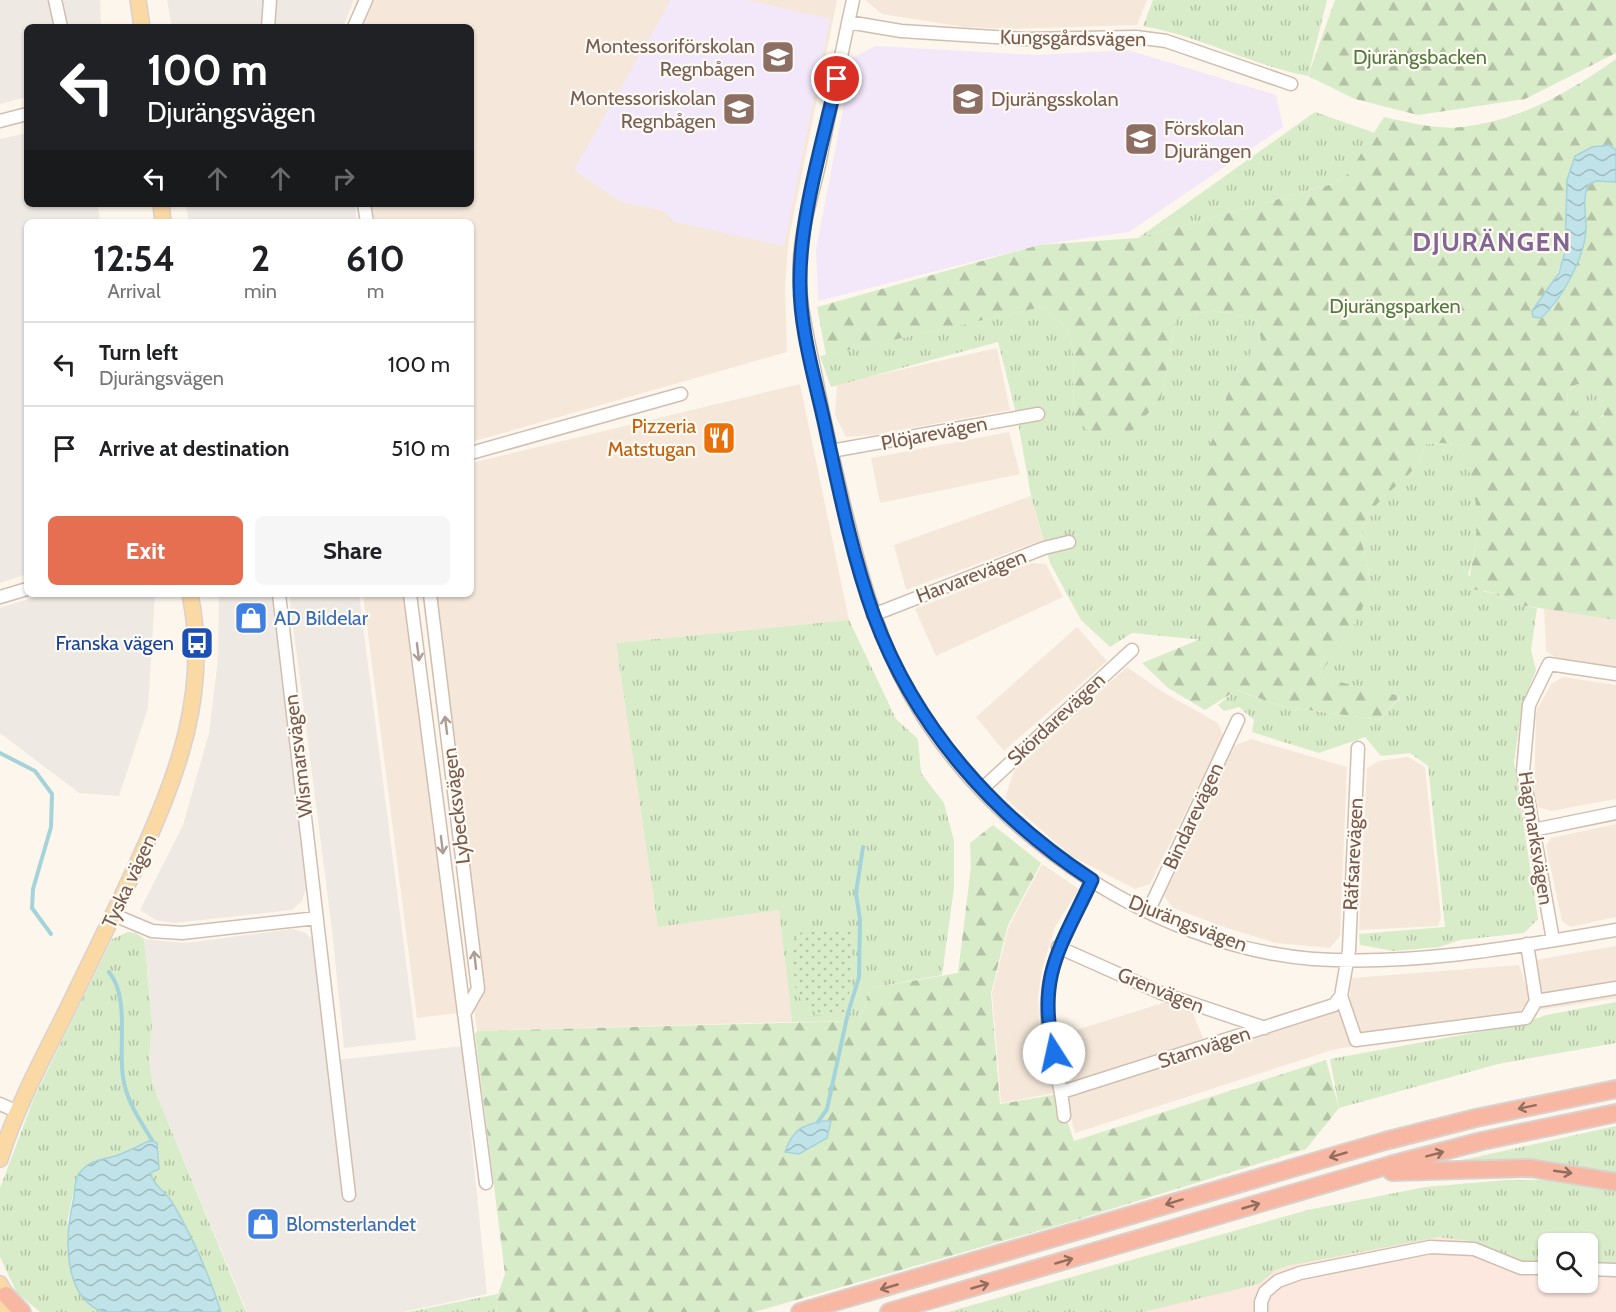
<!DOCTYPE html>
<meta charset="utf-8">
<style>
body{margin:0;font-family:Cabin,sans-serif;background:#f6f6f6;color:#202124;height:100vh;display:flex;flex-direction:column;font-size:22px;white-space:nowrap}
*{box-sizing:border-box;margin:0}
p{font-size:20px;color:#757577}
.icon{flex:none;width:33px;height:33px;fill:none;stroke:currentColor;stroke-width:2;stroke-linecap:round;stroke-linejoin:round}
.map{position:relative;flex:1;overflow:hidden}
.drawer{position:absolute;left:24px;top:219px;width:450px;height:378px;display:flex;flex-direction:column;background:#fff;border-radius:9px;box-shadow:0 2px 4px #0004}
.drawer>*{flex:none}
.hud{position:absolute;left:24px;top:24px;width:450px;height:183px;border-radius:9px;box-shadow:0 2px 4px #0004;background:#202124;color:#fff;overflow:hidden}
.tools{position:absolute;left:1538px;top:1233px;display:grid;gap:12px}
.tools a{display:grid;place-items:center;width:60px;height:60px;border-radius:9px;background:#fff;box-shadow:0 2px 4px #0004;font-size:30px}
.pin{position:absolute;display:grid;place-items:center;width:51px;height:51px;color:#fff;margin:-26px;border:3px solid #fff;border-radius:50%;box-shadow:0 2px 6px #0007}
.me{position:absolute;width:66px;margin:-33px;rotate:350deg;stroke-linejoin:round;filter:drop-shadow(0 0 4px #0008)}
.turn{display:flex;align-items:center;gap:21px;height:126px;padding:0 24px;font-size:27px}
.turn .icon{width:78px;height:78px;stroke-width:2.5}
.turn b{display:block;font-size:42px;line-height:51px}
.lanes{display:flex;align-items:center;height:57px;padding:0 24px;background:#0003;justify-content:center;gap:30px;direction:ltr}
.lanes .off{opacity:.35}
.eta{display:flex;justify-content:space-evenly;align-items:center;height:102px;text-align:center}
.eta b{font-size:36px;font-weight:800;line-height:42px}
.primary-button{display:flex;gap:12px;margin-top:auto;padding:12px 24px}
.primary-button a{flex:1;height:69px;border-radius:9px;background:#e76f51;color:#fff;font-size:24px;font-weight:800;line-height:69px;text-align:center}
.primary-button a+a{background:#f6f6f6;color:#202124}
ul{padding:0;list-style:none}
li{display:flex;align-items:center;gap:18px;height:84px;padding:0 24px;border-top:2px solid #e0e0e0}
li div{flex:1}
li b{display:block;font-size:22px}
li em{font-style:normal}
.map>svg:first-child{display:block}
.residential{fill:#f5e8da}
.commercial{fill:#fde8e0;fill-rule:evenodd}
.industrial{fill:#efe9e4}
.education{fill:#f3e8fa}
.grass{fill:url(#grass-tufts)}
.forest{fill:url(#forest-firs);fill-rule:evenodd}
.garden{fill:url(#garden-dots)}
.water{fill:url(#water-waves);stroke:#a5d3da;stroke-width:1.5}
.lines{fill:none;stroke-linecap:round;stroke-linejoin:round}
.stream{stroke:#a5d3da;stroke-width:4}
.minor-casing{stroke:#d1beb0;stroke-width:15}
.major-casing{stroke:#dad1cd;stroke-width:18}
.highway-casing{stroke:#dad1cd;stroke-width:20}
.minor{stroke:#fff;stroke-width:12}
.major{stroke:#fbd9a5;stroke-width:15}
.highway{stroke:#f7b7a3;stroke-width:16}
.oneway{stroke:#af9d94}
.oneway2{stroke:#936e5e}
.route-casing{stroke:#114b97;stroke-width:15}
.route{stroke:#1a73e8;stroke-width:10}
.labels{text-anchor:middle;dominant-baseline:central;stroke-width:4.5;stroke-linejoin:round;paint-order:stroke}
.street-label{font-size:20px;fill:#7a5c4d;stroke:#fffaf3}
.education-label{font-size:20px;fill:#785e54;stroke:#fffaf3;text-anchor:end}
.park-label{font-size:20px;fill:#537a41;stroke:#fffaf3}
.food-label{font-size:20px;fill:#c56008;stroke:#fffaf3;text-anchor:end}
.shop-label{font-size:20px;fill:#366cbe;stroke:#fffaf3;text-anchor:start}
.transit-label{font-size:20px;fill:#164399;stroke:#fffaf3;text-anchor:end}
.district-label{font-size:26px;font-weight:bold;letter-spacing:1.5px;fill:#846695;stroke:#fffaf3}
</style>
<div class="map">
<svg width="1616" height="1312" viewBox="0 0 1616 1312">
<defs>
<pattern id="grass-tufts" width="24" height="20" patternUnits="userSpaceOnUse" patternTransform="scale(1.5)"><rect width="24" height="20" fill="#d8ecc9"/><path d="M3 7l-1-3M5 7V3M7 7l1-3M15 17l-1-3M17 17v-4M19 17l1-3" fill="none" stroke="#b4c2a5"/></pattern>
<pattern id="forest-firs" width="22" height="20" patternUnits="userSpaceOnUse" patternTransform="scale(1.5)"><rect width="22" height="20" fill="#d8ecc9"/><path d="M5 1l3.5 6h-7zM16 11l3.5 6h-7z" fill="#b4c2a5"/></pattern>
<pattern id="garden-dots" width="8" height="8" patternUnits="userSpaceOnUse" patternTransform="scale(1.5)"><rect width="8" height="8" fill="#d8ecc9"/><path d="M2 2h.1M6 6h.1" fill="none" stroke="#b4c2a5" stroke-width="1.8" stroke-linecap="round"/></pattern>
<pattern id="water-waves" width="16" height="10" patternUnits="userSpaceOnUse" patternTransform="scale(1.5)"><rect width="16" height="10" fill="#bfe3e8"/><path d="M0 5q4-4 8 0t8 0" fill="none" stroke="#a0bbbe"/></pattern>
</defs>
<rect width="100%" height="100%" fill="#fdf6ec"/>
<!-- residential -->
<path class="residential" d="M 356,0 L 837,0 L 789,238 L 785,284 L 787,352 L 471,442 L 471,222 L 362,222 L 360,204 L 471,204 L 471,27 L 348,27 Z
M 865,0 L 1147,0 L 1137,25 L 1011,29 L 964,27 L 882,14 Z
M 997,348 L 1010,410 L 872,435 L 846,437 L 835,415 L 837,384 Z
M 800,384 L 849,620 L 616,643 L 658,926 L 779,910 L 792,1022 L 477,1031 L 422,594 L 471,594 L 471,463 Z
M 1009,432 L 1020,474 L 880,503 L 871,458 Z
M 1031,496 L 1043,540 L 906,590 L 894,545 Z
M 1032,563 L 1046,564 L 1063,597 L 936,656 L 915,609 Z
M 363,594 L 406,594 L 458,1013 L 417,1018 Z
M 1544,606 L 1616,618 L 1616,667 L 1559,660 L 1546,651 Z
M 1077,627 L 1107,661 L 1004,751 L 976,717 Z
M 1127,667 L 1163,692 L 1218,723 L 1223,736 L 1150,884 L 1135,889 L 1071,856 L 1005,798 L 1014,771 Z
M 1563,677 L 1616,685 L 1616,799 L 1551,811 L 1534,806 L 1536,712 L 1551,684 Z
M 1251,739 L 1347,767 L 1340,936 L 1330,948 L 1276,943 L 1224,927 L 1173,908 L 1164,896 L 1234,746 Z
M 1408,757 L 1425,767 L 1441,917 L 1438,926 L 1359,930 L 1367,768 L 1379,761 Z
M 1616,824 L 1616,917 L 1570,927 L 1562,921 L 1546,846 L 1551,838 Z
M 1042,864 L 1079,889 L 1055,927 L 1042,969 L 1038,998 L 1039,1024 L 1055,1093 L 1001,1103 L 992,993 L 1009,926 Z
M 1616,946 L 1616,998 L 1540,1010 L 1536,960 Z
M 1519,965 L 1530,999 L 1515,1017 L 1332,1050 L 1075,1133 L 1065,1096 L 1335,1010 L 1349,999 L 1352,978 Z
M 1166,1002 L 1192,1011 L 1204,1040 L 1073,1081 L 1065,1076 L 1054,1037 Z"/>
<!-- commercial -->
<path class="commercial" d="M 1507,1180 L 1616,1191 L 1616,1312 L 948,1312 L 1308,1210 L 1426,1187 ZM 1548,1244 L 1587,1244 L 1587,1282 L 1548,1282 Z"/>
<!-- industrial -->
<path class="industrial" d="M 0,0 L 100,0 L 101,27 L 27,27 L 27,97 L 0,104 Z
M 167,0 L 354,0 L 343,27 L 172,27 Z
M 27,133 L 27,204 L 98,204 L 100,222 L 27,222 L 27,574 L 0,583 L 0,139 Z
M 186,204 L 355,204 L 357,222 L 189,222 Z
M 44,594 L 155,594 L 148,708 L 119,796 L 79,793 L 0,733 L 0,608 Z
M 219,594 L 273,594 L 306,888 L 302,901 L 292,910 L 173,923 L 156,920 L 140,910 L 183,825 L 209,733 L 218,659 Z
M 289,594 L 359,594 L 416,1040 L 344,1048 L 332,930 Z
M 293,929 L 306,933 L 314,942 L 328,1061 L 462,1046 L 487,1294 L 403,1312 L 247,1312 L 153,1086 L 149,1059 L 152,1023 L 144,939 L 185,943 Z"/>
<!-- education -->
<path class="education" d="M 671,0 L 747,0 L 830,19 L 784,246 L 675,222 L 664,211 L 622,202 L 574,170 Z
M 876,46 L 1038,55 L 1128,50 L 1276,95 L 1283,127 L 1129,232 L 1039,245 L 818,301 L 816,249 L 853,57 Z"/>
<!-- grass -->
<path class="grass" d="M 1153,0 L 1327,0 L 1308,76 C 1251,65 1200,36 1143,26 Z
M 1315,112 L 1375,133 L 1349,173 L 1333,184 L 1138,238 Z
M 1042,307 L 1068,329 L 1073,350 L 1074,418 L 1161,399 L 1176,319 C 1204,308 1231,310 1258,322 L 1261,341 L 1236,370 L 1204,640 L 1132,633 L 1110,647 L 1081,620 L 1050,563 L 1031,496 L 1017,417 L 998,342 L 831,387 L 820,356 Z
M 1578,384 L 1592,384 L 1601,397 L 1604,415 L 1593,420 L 1574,413 L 1567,405 L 1568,391 Z
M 1443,443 L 1459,446 C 1465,458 1471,469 1474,481 C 1480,503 1478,554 1468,574 L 1484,592 L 1497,593 L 1514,604 L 1537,608 L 1531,650 L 1536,670 L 1522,706 L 1514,762 L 1538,919 L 1524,933 L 1460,940 L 1439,947 L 1394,951 L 1360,945 L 1359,934 L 1445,927 L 1428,766 L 1410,753 L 1381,756 L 1365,737 L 1319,753 L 1252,732 L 1254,720 L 1239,707 L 1224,711 L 1218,705 L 1236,690 L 1280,706 L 1380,720 L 1400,697 L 1318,677 C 1338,647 1369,614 1369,576 C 1369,560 1358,544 1363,527 C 1371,503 1395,488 1411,472 C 1418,465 1422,452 1426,444 Z
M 849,620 L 896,719 L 918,739 L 921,773 L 944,803 L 954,841 L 954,888 L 942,975 L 871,988 L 860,1021 L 792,1022 L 779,910 L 658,927 L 616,643 Z
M 128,932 L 136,933 L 144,939 L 152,1023 L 149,1059 L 153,1086 L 246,1312 L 221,1312 C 207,1275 193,1240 174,1206 C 167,1194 155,1186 150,1173 L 159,1169 L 140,1144 L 117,1156 L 95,1160 L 77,1176 L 67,1222 L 93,1308 L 103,1312 L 40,1312 L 17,1293 L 0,1257 L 0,1188 L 34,1098 L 107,949 L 112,939 Z
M 1616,1002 L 1616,1043 L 1498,1064 L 1339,1108 L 1330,1059 L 1522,1024 L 1546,1015 Z
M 1616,1126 L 1616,1175 L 1527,1160 L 1463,1160 Z
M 1507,1180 L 1559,1180 L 1616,1191 L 1616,1263 L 1587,1262 L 1587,1244 L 1548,1244 L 1548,1262 L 1527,1262 L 1469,1241 L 1439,1237 L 1287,1266 L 1274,1271 L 1259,1284 L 1143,1312 L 948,1312 L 1308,1210 L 1426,1187 Z
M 498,1294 L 496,1312 L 408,1312 Z"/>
<!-- forest -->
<path class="forest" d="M 1335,0 L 1616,0 L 1616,53 L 1525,99 L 1418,115 L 1355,99 L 1308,76 Z
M 1616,59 L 1616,150 L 1609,145 L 1592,147 L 1564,238 C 1566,268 1549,288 1532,311 L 1552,309 C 1567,286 1586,255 1586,227 C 1586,211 1582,201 1588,185 L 1596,181 L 1616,182 L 1616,620 L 1514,604 L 1497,593 L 1471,589 C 1468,574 1473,563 1475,548 C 1479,510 1476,480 1459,446 L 1443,443 L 1426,444 C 1422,452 1418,465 1411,472 C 1395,489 1371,503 1363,527 C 1358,544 1369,560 1369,576 C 1370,614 1338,647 1318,677 L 1400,696 L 1380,720 L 1280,706 L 1237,690 L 1205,710 L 1168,688 L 1142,663 L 1203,638 L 1207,455 L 1236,370 L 1261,341 L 1258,322 C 1231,310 1204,308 1176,319 L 1161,399 L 1133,430 L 1100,441 L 1074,418 L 1073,350 L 1068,329 L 1042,307 L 826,355 L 817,307 L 1039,245 L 1138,238 L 1333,184 L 1349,173 L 1384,117 C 1408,122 1437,130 1462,127 C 1519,121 1570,92 1616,59 ZM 1577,384 L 1592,385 L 1601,397 L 1604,416 C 1589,421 1578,417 1567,405 L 1568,391 Z
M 993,825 L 1041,863 L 1008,925 L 991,993 L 1000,1104 L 1058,1094 L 1074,1141 L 1326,1060 L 1339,1108 L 1306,1149 L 1069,1222 L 754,1312 L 496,1312 L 498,1294 L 505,1274 L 475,1034 L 477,1031 L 860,1021 L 871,988 L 958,973 L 971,867 L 970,843 Z"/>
<!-- garden -->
<path class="garden" d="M 810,930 L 851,931 L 852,983 L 843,1015 L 817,1015 L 796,994 L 791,942 L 800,933 Z"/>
<!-- water -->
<path class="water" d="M 1609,145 L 1616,150 L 1616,182 L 1596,181 L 1588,185 C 1582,201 1586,211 1586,227 C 1586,255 1562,300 1541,318 L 1533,317 L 1532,311 L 1559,273 L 1565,251 L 1567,180 L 1575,156 L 1592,147 Z
M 823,1121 L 831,1121 L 827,1138 L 799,1154 L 785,1152 C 792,1131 801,1125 823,1121 Z
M 152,1140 L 157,1143 L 159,1169 L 150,1173 C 154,1186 165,1191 172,1202 C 192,1236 209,1274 221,1312 L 103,1312 C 62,1297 65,1236 73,1202 C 75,1194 74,1182 78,1175 C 90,1158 101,1161 118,1155 C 130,1151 140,1144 152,1140 Z"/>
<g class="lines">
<!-- stream -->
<path class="stream" d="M 0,753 L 35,771 L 52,794 L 51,827 L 33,889 L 32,908 L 51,934
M 109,972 C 130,998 118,1044 123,1077 C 126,1100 140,1121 152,1140
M 818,1122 L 827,1109 L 848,1013 L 859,977 L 860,920 L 856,893 L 863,847"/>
<!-- minor casing -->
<g class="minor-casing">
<path id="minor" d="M 55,0 L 61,27
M 853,0 C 841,55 830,110 819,165 C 813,192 804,219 801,247 C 795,294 808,337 817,383 C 825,425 835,467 845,509 C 859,567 874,623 900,676 C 972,823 1149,946 1313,959 C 1415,966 1515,947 1616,930
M 848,22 L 901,31 L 1025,39 L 1136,37 L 1166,41 L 1291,84
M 268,27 L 270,0
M 354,27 L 366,0
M 0,121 L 27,114
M 364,204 L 367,222
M 831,451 L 1038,414
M 471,453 L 681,394
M 279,594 L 349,1195
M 410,594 L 486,1183
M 430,594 L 478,989 L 464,1014
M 0,597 L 27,589
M 873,615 L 1044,548 L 1069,542
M 1358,748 L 1349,950 L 1341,996 L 1356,1040 L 1526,1018 L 1536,1001
M 982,789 L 1132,650
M 1533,830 L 1616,813
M 1148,912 L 1238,720
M 114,915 L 152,931 L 182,933 L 317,918
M 1553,940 L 1523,771 L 1529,705 L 1549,664 L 1616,674
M 1527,944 L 1536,1001 L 1616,988
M 1058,947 L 1161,993 L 1265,1028
M 1062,1092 L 1334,1005 L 1341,996
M 0,1104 L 16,1111
M 1064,1116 C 1062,1088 1053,1062 1049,1034 C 1040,970 1067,935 1092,880
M 1587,1269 L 1616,1270
M 1261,1312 L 1261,1302 L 1265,1292 L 1278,1281 L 1300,1273 L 1430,1247 L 1474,1249 L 1521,1268 L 1548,1268"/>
</g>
<!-- major casing -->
<g class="major-casing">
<path id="major" d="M 138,0 L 142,27
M 161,204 L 163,222
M 0,1159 C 15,1111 38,1067 61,1022 C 87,969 113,916 138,862 C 178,774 210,692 190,594
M 0,1284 L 6,1295 L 3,1312"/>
</g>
<!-- highway casing -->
<g class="highway-casing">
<path id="highway" d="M 1392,1172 L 1530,1168 L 1616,1182
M 6,1295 L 22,1312
M 800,1312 L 1385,1141 L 1476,1118 L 1616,1089
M 889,1312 L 1390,1165 L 1482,1141 L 1616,1113"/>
</g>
<!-- minor -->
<use href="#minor" class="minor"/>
<!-- major -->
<use href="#major" class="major"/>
<!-- highway -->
<use href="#highway" class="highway"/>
</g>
<!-- one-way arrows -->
<defs><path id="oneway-shaft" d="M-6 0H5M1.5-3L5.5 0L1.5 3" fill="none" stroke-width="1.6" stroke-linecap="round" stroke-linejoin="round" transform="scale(1.5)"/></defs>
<g class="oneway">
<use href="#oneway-shaft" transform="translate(418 652) rotate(83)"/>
<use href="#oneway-shaft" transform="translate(446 725) rotate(-97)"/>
<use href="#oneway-shaft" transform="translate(442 845) rotate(83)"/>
<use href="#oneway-shaft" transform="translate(475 960) rotate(-97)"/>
</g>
<g class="oneway2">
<use href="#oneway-shaft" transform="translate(1527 1107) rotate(168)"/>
<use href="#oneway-shaft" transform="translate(1435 1154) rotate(-15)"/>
<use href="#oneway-shaft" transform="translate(1338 1155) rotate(164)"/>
<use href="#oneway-shaft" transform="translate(1563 1172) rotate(8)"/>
<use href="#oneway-shaft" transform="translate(1174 1202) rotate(163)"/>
<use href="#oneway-shaft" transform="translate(1251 1206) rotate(-16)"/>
<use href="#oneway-shaft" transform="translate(1064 1261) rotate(-16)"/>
<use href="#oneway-shaft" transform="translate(980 1286) rotate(-16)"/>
<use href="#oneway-shaft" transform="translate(889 1287) rotate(164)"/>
</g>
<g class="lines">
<!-- route casing -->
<g class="route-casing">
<path id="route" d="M 837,79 C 823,141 800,217 800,279 C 799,331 817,385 827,435 C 840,495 853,558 874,616 C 915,727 994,816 1092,880 C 1061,947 1036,975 1054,1053"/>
</g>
<!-- route -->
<use href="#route" class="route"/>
</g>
<!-- icons -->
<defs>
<g id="school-square" transform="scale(1.725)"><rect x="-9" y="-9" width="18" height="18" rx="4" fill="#8d6e63" stroke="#fffaf3"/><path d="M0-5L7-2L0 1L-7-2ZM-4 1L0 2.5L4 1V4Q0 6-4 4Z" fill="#fff"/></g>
<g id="restaurant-square" transform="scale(1.725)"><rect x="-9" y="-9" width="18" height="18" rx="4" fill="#e8710a" stroke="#fffaf3"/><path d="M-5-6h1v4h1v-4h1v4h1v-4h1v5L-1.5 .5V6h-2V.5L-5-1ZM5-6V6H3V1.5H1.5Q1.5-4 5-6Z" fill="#fff"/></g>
<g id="shop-square" transform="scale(1.725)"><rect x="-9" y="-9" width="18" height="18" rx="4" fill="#3f7fe0" stroke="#fffaf3"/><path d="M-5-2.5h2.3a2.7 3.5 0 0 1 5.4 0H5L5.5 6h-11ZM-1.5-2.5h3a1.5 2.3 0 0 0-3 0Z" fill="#fff"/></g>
<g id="bus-square" transform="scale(1.725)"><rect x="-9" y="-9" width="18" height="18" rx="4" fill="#1a4fb4" stroke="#fffaf3"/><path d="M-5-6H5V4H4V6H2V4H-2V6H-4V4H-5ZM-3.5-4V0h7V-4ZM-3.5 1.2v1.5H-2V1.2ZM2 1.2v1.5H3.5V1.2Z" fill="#fff"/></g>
</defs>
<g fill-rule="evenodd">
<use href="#school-square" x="778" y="57"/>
<use href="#school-square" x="968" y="99"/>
<use href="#school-square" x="739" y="109"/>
<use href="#school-square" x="1141" y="139"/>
<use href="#restaurant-square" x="719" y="438"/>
<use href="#shop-square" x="251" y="618"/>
<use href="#bus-square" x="197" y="643"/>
<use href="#shop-square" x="263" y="1224"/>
</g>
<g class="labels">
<!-- street labels -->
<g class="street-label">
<text transform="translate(1073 38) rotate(1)">Kungsgårdsvägen</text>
<text transform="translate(934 433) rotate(-11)">Plöjarevägen</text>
<text transform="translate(971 576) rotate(-21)">Harvarevägen</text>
<text transform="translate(1056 719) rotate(-43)">Skördarevägen</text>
<text transform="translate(298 756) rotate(-97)">Wismarsvägen</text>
<text transform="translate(456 806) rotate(-97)">Lybecksvägen</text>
<text transform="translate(1193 816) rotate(-65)">Bindarevägen</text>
<text transform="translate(1536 838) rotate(81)">Hagmarksvägen</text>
<text transform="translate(1353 854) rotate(-87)">Räfsarevägen</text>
<text transform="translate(129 881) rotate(-65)">Tyska vägen</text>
<text transform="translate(1188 923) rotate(21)">Djurängsvägen</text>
<text transform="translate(1161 990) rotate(22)">Grenvägen</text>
<text transform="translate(1204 1047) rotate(-18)">Stamvägen</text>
</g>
<!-- education labels -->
<g class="education-label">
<text x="755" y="46">Montessoriförskolan<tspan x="755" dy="23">Regnbågen</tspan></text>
<text x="716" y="98">Montessoriskolan<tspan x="716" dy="23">Regnbågen</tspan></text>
<text x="991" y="99" text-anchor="start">Djurängsskolan</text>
<text x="1164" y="128" text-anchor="start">Förskolan<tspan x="1164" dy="23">Djurängen</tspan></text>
</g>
<!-- park labels -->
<g class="park-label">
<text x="1420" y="57">Djurängsbacken</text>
<text x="1395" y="306">Djurängsparken</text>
</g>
<!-- food labels -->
<g class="food-label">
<text x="696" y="426">Pizzeria<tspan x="696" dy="23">Matstugan</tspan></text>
</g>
<!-- shop labels -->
<g class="shop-label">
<text x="274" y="618">AD Bildelar</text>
<text x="286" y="1224">Blomsterlandet</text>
</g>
<!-- transit labels -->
<g class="transit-label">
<text x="174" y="643">Franska vägen</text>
</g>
<!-- district labels -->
<g class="district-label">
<text x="1492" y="242">DJURÄNGEN</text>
</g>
</g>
</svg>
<div class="tools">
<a><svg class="icon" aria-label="search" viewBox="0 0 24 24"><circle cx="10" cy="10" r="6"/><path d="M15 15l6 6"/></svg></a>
</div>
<div class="pin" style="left:837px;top:79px;background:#d93025"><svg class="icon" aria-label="arrive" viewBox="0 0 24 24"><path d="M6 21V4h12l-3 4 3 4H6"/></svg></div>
<svg class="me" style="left:1054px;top:1053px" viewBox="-20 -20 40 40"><circle r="19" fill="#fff"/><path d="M0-13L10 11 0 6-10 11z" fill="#1a73e8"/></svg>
<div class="hud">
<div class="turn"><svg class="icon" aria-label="left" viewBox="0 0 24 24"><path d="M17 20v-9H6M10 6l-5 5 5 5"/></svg><div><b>100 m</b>Djurängsvägen</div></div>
<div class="lanes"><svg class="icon" aria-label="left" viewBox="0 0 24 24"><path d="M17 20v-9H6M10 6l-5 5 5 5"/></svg><svg class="icon off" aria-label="ahead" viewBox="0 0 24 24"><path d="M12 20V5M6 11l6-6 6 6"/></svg><svg class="icon off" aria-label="ahead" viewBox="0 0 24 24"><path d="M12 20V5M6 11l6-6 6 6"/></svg><svg class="icon off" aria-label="right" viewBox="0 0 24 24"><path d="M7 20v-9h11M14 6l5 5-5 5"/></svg></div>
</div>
<section class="drawer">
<div class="eta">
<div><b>12:54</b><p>Arrival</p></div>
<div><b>2</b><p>min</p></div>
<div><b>610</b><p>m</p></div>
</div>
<ul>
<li><svg class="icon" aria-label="left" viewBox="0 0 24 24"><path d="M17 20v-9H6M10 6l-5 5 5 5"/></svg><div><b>Turn left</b><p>Djurängsvägen</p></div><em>100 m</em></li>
<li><svg class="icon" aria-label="arrive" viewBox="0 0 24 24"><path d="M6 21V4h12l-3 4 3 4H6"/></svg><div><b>Arrive at destination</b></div><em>510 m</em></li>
</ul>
<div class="primary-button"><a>Exit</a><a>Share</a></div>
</section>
</div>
